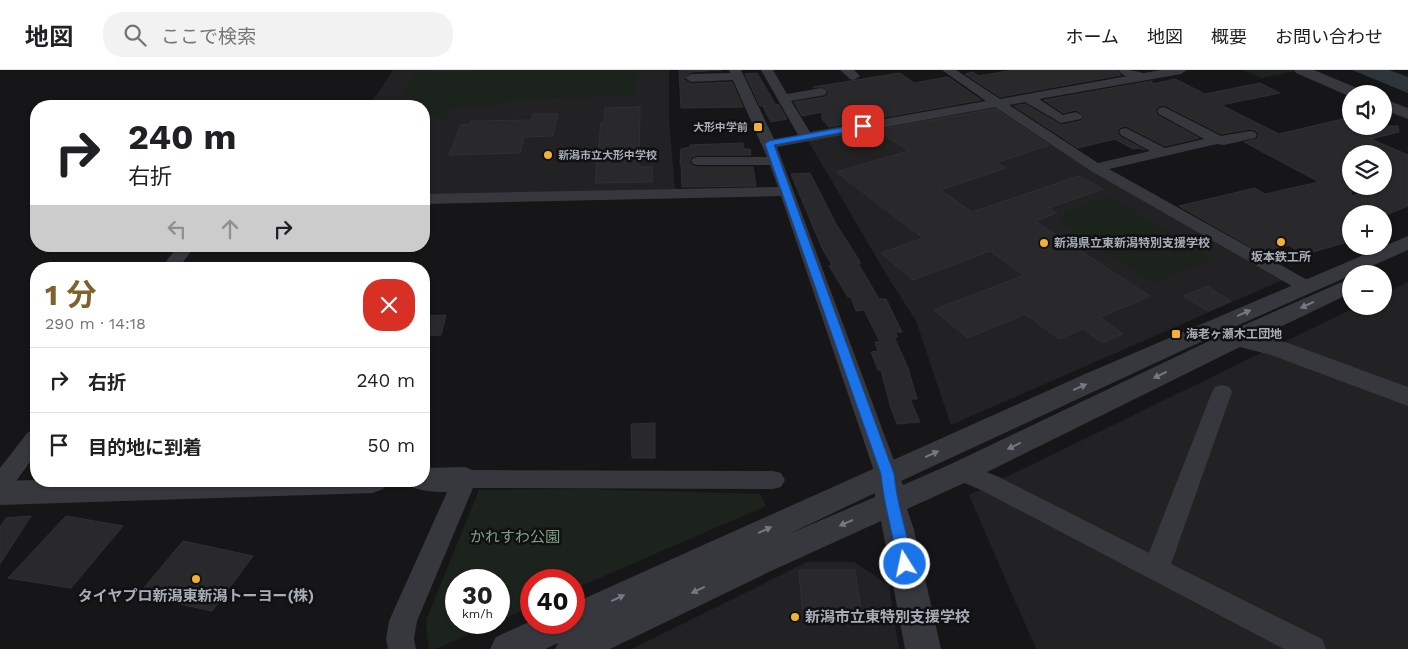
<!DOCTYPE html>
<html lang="ja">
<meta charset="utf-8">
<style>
body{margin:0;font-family:"Work Sans","Noto Sans JP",sans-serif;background:#f2f2f2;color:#202124;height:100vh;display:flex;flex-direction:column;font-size:19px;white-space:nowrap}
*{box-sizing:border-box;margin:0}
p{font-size:16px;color:#757577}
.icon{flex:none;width:28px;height:28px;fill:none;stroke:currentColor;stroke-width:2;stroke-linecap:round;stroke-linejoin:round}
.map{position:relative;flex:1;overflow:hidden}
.details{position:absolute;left:30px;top:192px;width:400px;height:225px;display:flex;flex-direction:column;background:#fff;border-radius:20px;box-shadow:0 1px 4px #0004}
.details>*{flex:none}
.guide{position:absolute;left:30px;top:30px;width:400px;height:152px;border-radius:20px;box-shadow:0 1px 4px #0004;background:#fff;color:#202124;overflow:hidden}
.buttons{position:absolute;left:1342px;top:15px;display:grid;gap:10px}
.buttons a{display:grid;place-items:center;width:50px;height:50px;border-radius:50%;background:#fff;box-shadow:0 1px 4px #0004;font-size:25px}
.speed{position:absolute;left:445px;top:499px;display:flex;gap:10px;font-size:25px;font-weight:700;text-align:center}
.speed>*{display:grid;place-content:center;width:65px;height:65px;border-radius:50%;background:#fff;box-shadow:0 1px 4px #0004;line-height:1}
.speed small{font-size:12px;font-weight:400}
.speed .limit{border:8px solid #d22;background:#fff;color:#111}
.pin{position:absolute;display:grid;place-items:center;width:42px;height:42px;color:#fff;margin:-21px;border-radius:10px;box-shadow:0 2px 8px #0006}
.me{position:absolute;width:55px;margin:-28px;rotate:350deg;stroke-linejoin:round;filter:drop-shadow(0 0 4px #0008)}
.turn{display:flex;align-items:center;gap:18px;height:105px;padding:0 15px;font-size:22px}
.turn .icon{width:65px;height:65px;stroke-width:2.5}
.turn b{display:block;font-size:35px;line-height:42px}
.lanes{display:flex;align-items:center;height:48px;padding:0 15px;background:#0003;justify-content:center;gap:25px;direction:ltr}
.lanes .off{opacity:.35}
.round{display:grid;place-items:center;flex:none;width:52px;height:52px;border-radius:20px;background:#f2f2f2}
.head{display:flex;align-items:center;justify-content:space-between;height:85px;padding:0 15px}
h1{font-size:30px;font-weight:700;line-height:38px;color:#7e622b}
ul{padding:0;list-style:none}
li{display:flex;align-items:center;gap:15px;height:65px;padding:0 15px;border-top:1px solid #e0e0e0}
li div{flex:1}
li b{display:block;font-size:19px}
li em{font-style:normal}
header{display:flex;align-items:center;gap:30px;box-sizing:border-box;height:70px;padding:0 25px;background:#fff;border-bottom:1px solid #e0e0e0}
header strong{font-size:24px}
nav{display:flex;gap:28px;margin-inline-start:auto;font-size:18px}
.search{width:350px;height:45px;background:#f2f2f2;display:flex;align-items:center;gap:12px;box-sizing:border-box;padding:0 18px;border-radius:20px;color:#757577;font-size:19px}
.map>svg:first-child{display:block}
.built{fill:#222225}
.green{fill:#1c231d}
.water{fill:#2c353c}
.building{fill:#29292c;stroke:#303034;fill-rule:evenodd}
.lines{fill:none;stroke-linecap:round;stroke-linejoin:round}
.minor{fill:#37383d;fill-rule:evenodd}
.tertiary{fill:#37383d;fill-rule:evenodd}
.oneway{fill:#757881}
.route{fill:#1a73e8;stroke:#114b97}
.poi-dot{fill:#f2b134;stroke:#111113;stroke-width:2}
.labels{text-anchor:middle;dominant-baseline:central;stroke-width:5;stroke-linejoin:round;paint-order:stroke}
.far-poi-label{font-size:11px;font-weight:bold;fill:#a8adb8;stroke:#111113;text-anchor:end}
.poi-label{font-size:12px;font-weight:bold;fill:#a8adb8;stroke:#111113;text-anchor:start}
.near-park-label{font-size:15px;fill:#7fa381;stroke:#111113}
.near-poi-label{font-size:15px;font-weight:bold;fill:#a8adb8;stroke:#111113}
</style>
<header>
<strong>地図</strong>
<div class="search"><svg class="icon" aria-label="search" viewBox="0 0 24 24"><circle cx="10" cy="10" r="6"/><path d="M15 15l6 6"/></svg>ここで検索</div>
<nav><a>ホーム</a><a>地図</a><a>概要</a><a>お問い合わせ</a></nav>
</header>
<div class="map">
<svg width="1408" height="579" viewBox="0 0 1408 579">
<rect width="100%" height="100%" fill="#161618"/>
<!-- built -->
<path class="built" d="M 393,0 L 669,0 L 669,50 L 675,119 L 424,125 L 424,36 L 369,36 Z
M 996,34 L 1285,209 L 951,355 L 916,251 L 886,204 L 807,69 Z
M 1408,212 L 1408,579 L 1036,579 L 969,425 L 1358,236 L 1384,236 L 1384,224 Z
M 807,492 L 854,492 L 889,515 L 899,579 L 632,579 Z"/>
<!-- green -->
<path class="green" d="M 515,0 L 637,0 L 636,26 L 499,31 L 498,37 L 451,38 L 448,48 L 424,48 L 424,36 L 395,36 L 413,4 Z
M 1243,0 L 1292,0 L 1295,1 L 1261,8 Z
M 1108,126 L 1213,188 L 1155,214 L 1059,153 L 1066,141 Z
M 584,419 L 760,424 L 766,436 L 574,519 L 574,510 L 531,510 L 531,537 L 499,551 L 499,510 L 456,510 L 456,552 L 496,553 L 435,579 L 429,579 L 426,559 L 427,548 L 479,420 Z"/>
<!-- water -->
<path class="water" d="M 1352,0 L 1389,0 L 1408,7 L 1408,23 Z"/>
<!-- building -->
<path class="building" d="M 679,0 L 722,0 L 691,2 L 683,9 L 691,14 L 732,12 L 743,37 L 681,38 Z
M 1013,0 L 1116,0 L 1121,5 L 1000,27 L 965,4 L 973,2 L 979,6 Z
M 757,3 L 776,35 L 778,34 L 787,49 L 771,52 L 763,37 L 767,36 L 760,36 L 745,4 Z
M 900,3 L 914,13 L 948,7 L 981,30 L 829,57 L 822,49 L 822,42 L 802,46 L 794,32 L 825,27 L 829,23 L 825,17 L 813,17 Z
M 1175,9 L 1205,24 L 1260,13 L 1280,23 L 1221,35 L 1279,64 L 1351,47 L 1351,56 L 1398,56 L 1399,62 L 1371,69 L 1408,85 L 1408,136 L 1388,144 L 1351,144 L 1351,171 L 1309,183 L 1300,177 L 1295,179 L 1289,175 L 1260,182 L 1179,136 L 1255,118 L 1265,124 L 1319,112 L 1244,72 L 1257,69 L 1259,64 L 1255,60 L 1250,59 L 1221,64 L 1164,35 L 1159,36 L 1155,40 L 1157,45 L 1199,68 L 1165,76 L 1126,56 L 1121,57 L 1117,61 L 1119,66 L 1145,80 L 1140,78 L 1133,79 L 1115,69 L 1078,78 L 1014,36 L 1025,34 L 1061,55 L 1081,51 L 1085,46 L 1076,40 L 1063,43 L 1044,30 L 1152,11 L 1152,14 ZM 1351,84 L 1384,84 L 1384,117 L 1351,126 Z
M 640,37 L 639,97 L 652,97 L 652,112 L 595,113 L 601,53 L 604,52 L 605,38 Z
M 995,39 L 1049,75 L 996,93 L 1006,98 L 940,120 L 972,142 L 1079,106 L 1103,119 L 1049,138 L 1057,143 L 1035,151 L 1150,226 L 1100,247 L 1123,264 L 1102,273 L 1083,259 L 1059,269 L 1025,244 L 968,268 L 934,240 L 1024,205 L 990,181 L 913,210 L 881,183 L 923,168 L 836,102 L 909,81 L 877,60 Z
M 533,44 L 558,44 L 553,66 L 524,67 L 520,83 L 449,85 L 461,55 L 470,54 L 471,51 L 531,50 Z
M 743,73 L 744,79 L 750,79 L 751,85 L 698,85 L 691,87 L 689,92 L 693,96 L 698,97 L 753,97 L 756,116 L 682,117 L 681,94 L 680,94 L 681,79 L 690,77 L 690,75 Z
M 810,103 L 836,154 L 861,193 L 858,193 L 879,229 L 886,229 L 902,262 L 895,262 L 898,267 L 894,267 L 908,298 L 917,329 L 910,329 L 920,352 L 897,354 L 890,335 L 881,300 L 878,300 L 871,282 L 878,281 L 875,272 L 880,272 L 864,240 L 856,241 L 851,227 L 848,227 L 829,196 L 832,195 L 822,178 L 791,104 Z
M 1207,216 L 1231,231 L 1208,241 L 1184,226 Z
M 446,245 L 441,265 L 424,266 L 424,246 Z
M 655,353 L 655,388 L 632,388 L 631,354 Z
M 31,446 L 0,494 L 0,457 L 6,448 Z
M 66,446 L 123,456 L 71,518 L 8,508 Z
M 183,471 L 253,486 L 212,541 L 138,525 Z
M 799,500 L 855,500 L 862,546 L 803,546 Z"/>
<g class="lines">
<!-- minor -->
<path class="minor" d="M 729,0 L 741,0 L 774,69 L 798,65 L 761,0 L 773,0 L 787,24 L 821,18 L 825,19 L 827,22 L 825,25 L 791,31 L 810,62 L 986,31 L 942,0 L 956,0 L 1000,29 L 1161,0 L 1187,0 L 1181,4 L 1039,29 L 1063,45 L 1076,42 L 1083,46 L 1081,49 L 1061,53 L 1025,32 L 1009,35 L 1098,93 L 1150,81 L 1121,65 L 1119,62 L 1121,59 L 1126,58 L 1165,78 L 1204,69 L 1159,44 L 1157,41 L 1159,38 L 1164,37 L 1221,66 L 1250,61 L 1255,62 L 1257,65 L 1255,68 L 1224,75 L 1217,74 L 1109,99 L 1311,212 L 1314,216 L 1311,220 L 1305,221 L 1299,220 L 1091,101 L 995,37 L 777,77 L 899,404 L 895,410 L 887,413 L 879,410 L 875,404 L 781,126 L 424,134 L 424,124 L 778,117 L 770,95 L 698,95 L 693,94 L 691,91 L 693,88 L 698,87 L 767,87 L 733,10 L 691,12 L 685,8 L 691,4 L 730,3 Z
M 840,0 L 854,0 L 860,6 L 854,10 L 850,9 Z
M 178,176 L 195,176 L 178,199 L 160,199 Z
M 1222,315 L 1229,317 L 1232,322 L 1171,494 L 1322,569 L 1326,579 L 1284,579 L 981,420 L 953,408 L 949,402 L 953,396 L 961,393 L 997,406 L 1149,483 L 1212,322 L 1215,317 Z
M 36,360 L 36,384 L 8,422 L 0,424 L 0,398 L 28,362 Z
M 465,400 L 773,401 L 781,403 L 785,410 L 781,417 L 773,419 L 473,418 L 417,551 L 414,569 L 416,579 L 388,579 L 386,569 L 389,551 L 453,409 L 457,402 Z"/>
<!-- tertiary -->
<path class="tertiary" d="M 1118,0 C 1129,0 1141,0 1149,7 L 1146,10 C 1137,12 1124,7 1118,0 Z
M 1294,0 L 1314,0 L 1364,21 L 1366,24 L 1351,24 L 1351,27 L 1296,3 Z
M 1384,29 L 1408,38 L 1408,49 L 1384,40 Z
M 1408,166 L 1408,180 L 1207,269 L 901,411 L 903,415 L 951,394 L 1228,262 L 1351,208 L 1351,223 L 1261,266 L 1288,273 L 1408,317 L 1408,336 L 1271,285 L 1240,277 L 971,410 L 907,439 L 914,460 L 941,579 L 905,579 L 881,451 L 771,501 L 610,579 L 555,579 L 558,573 L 545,579 L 490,579 L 496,567 L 531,551 L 531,552 L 574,552 L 574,533 L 1085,304 ZM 875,423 L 875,427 L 789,464 L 793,462 Z
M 465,397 L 475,401 L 480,409 L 475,417 C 457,423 432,424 414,418 L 410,411 L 424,411 L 424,398 Z
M 36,410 L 36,411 L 387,411 L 383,419 L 373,423 L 0,435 L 0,411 Z"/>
</g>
<!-- one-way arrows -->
<defs><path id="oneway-solid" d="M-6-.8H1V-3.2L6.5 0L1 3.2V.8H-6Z" transform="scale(1.25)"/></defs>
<g class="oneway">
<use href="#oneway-solid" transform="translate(1307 235) rotate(155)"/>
<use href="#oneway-solid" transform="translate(1244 243) rotate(-24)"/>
<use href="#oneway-solid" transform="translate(1160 305) rotate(154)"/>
<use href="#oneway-solid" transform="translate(1080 317) rotate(-24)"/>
<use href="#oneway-solid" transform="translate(1014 376) rotate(154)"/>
<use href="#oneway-solid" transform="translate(932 384) rotate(-24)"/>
<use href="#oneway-solid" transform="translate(846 453) rotate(156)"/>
<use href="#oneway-solid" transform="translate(765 460) rotate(-25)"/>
<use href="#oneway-solid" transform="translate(698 520) rotate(155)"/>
<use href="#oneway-solid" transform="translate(618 528) rotate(-25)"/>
</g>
<!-- route -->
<path class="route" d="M 863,54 L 867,56 L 866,58 L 774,75 L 894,404 C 897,435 907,463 913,494 L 910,499 L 905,500 L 900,499 L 898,494 C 893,463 884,435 881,404 L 765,74 L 769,71 Z"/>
<!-- markers -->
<g class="poi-dot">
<rect x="753" y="52" width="10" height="10" rx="2.5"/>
<circle cx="548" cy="85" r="5"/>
<circle cx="1281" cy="172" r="5"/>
<circle cx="1044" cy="173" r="5"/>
<rect x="1171" y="259" width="10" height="10" rx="2.5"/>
<circle cx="196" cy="509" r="5"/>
<circle cx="795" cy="547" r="5"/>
</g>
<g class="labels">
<!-- far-poi labels -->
<g class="far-poi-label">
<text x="748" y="57">大形中学前</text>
<text x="558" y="85" text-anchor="start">新潟市立大形中学校</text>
</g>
<!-- poi labels -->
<g class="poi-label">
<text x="1054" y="173">新潟県立東新潟特別支援学校</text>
<text x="1281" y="187" text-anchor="middle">坂本鉄工所</text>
<text x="1186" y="264">海老ヶ瀬木工団地</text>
</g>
<!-- near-park labels -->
<g class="near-park-label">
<text x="515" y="467">かれすわ公園</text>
</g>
<!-- near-poi labels -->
<g class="near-poi-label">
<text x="196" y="526">タイヤプロ新潟東新潟トーヨー(株)</text>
<text x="805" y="547" text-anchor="start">新潟市立東特別支援学校</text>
</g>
</g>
</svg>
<div class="buttons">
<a><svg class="icon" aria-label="sound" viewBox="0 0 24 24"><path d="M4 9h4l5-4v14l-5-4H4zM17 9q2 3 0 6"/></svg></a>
<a><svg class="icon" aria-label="layers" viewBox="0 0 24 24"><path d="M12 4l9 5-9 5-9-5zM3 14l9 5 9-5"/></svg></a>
<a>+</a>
<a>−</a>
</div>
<div class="speed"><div>30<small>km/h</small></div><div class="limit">40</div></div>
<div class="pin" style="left:863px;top:56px;background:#d93025"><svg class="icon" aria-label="arrive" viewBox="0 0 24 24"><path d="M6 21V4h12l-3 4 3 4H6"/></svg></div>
<svg class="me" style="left:905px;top:494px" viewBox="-20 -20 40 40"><circle r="17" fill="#1a73e8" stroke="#fff" stroke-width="3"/><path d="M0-11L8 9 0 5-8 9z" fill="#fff"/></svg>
<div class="guide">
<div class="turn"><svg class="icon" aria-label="right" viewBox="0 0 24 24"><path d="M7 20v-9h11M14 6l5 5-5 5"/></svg><div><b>240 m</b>右折</div></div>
<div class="lanes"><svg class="icon off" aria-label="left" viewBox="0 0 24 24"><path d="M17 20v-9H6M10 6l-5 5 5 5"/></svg><svg class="icon off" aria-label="ahead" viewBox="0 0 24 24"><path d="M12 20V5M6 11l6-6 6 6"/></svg><svg class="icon" aria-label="right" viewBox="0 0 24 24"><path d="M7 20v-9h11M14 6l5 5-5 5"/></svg></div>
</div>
<section class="details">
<div class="head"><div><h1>1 分</h1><p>290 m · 14:18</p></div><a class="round" style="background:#d93025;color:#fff"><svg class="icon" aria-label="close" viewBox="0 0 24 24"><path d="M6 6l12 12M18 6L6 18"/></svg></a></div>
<ul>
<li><svg class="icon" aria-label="right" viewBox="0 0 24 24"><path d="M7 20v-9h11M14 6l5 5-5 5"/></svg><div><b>右折</b></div><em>240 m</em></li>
<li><svg class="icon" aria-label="arrive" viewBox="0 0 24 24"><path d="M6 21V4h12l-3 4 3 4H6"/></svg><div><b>目的地に到着</b></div><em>50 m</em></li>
</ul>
</section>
</div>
